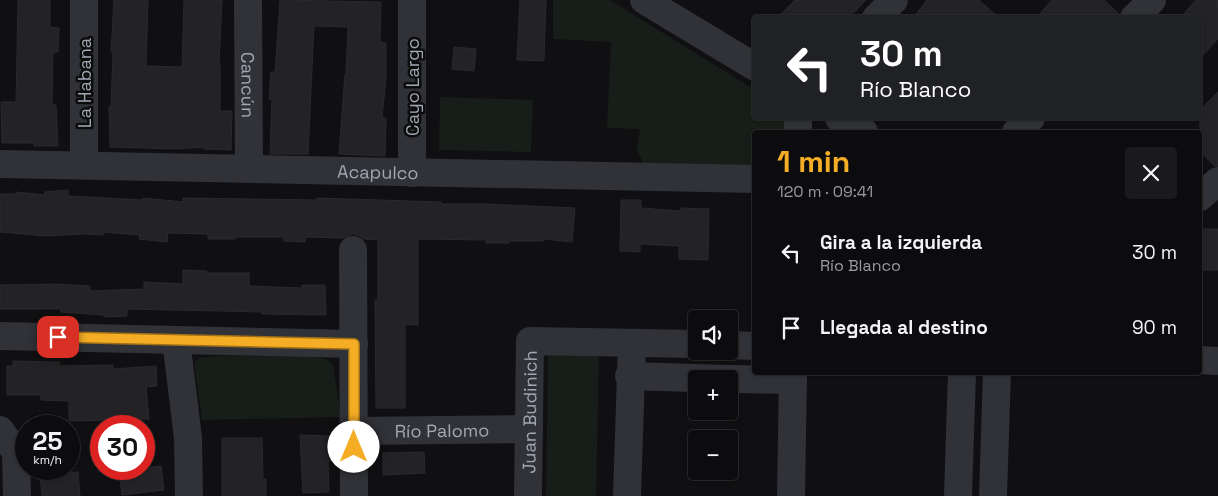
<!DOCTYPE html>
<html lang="es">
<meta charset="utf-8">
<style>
body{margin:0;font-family:"Space Grotesk",sans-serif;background:#1a1a1c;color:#f1f3f6;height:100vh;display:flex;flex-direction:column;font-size:19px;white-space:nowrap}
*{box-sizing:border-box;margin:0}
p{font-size:16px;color:#9a9b9e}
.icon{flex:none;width:28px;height:28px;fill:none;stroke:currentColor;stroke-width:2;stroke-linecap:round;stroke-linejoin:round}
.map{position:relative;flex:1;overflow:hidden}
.sheet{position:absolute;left:752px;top:130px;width:450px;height:245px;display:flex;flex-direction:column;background:#0c0c0e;border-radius:5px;box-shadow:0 1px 4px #0004,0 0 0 1px #2c2c2e}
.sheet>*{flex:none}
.guide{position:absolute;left:752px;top:15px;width:450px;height:105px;border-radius:5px;box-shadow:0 1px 4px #0004,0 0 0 1px #2c2c2e;background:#202124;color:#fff;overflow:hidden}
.tools{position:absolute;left:688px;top:310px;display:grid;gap:10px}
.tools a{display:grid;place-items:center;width:50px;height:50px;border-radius:5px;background:#0c0c0e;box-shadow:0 1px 4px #0004,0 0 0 1px #2c2c2e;font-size:25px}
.speed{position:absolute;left:15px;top:415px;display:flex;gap:10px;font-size:25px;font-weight:700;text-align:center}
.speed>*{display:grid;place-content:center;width:65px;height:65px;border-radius:50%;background:#0c0c0e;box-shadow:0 1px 4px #0004,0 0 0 1px #2c2c2e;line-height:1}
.speed small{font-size:12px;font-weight:400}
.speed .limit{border:8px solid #d22;background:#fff;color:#111}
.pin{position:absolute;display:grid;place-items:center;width:42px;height:42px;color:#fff;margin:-21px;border-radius:10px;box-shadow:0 2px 8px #0006}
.me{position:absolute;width:55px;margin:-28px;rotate:0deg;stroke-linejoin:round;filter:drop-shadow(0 0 4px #0008)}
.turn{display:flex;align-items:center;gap:18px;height:105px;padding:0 25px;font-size:22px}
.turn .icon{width:65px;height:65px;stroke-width:2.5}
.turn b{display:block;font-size:35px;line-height:42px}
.round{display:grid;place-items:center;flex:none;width:52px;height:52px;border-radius:5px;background:#1a1a1c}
.head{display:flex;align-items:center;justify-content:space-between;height:85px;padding:0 25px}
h1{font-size:30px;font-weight:700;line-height:38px;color:#f5ad25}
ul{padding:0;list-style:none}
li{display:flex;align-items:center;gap:15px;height:75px;padding:0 25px}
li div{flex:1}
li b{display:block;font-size:19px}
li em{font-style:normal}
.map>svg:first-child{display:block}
.green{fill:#171d18}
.building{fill:#232326;stroke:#2a2a2e}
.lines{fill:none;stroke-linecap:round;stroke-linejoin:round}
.minor{stroke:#313237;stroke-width:28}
.route-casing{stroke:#9f7018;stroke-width:12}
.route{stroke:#f5ad25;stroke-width:9}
.labels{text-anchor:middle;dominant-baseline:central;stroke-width:5;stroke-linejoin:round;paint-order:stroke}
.street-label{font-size:18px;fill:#a1a7b3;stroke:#0c0c0d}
</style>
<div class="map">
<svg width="1218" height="496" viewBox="0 0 1218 496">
<rect width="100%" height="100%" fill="#101012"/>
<!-- green -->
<path class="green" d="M 553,0 L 610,0 L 755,90 L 755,118 L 790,118 L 789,132 L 755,132 L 755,167 L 644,166 L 637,149 L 640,129 L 607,128 L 611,42 L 553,39 Z
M 440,97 L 533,100 L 531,152 L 439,150 Z
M 548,355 L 599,355 L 596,496 L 546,496 Z
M 221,356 L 315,357 L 328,360 L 333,365 L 341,417 L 202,420 L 194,363 L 198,358 Z"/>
<!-- building -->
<path class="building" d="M 18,0 L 50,0 L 50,27 L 59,28 L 58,52 L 53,52 L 52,105 L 56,105 L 58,146 L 34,146 L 34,143 L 2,143 L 1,102 L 16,102 Z
M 114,0 L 148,0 L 146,66 L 182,67 L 184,0 L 222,0 L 219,65 L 220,65 L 220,111 L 232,111 L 231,150 L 204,149 L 204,147 L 177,149 L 110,147 L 109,107 L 111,107 L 113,52 L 111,52 Z
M 280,0 L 381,2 L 380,42 L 386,43 L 386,78 L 382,118 L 386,118 L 385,156 L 339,154 L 345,74 L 346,75 L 348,27 L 314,26 L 308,154 L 270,154 L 272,99 L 269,99 L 271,72 L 275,72 Z
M 520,0 L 546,0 L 544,61 L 517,60 Z
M 795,0 L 866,0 L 849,18 L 777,18 Z
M 927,0 L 979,0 L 999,18 L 913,18 Z
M 1052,0 L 1104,0 L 1119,14 L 1119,18 L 1036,18 Z
M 1196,0 L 1218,0 L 1218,39 L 1200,58 L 1200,18 L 1180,18 Z
M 454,47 L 476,49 L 474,71 L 452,69 Z
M 1218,92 L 1218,166 L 1215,166 L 1200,152 L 1200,110 Z
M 68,190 L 68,196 L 143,200 L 143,198 L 183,202 L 183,198 L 317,200 L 317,198 L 441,202 L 441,204 L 486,204 L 575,208 L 572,242 L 543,239 L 543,241 L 509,241 L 509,243 L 486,243 L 486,240 L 418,239 L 418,325 L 405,324 L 405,408 L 376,408 L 375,300 L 378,300 L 378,240 L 364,239 L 360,236 L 353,234 L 343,238 L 305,237 L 305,242 L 284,241 L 284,237 L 236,237 L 236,239 L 208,239 L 208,234 L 168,233 L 167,242 L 139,239 L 140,235 L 103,232 L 103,235 L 85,234 L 47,236 L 0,232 L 0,194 L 16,194 L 16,192 L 45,195 L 45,192 Z
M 621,200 L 641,200 L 641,208 L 681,211 L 681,208 L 709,209 L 708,260 L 679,259 L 679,246 L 640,244 L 640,252 L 620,251 Z
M 1200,229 L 1218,229 L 1218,270 L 1200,270 Z
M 183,270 L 207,271 L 206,273 L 249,273 L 249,286 L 302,288 L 302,285 L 325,285 L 326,315 L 261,314 L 262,312 L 127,309 L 127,316 L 104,317 L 104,315 L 61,312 L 61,309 L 0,309 L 0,285 L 57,284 L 90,286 L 90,291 L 144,289 L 144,282 L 183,284 Z
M 13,361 L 60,362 L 59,366 L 113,365 L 113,369 L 156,366 L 157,386 L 146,387 L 149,419 L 69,421 L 69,401 L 41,400 L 41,395 L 7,395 L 7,366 L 13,366 Z
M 300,435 L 337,436 L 337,461 L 328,461 L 329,492 L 303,493 Z
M 222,438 L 262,438 L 263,479 L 266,479 L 266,496 L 222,496 Z
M 424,452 L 425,473 L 383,475 L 383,453 Z
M 161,466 L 164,490 L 122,495 L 119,471 Z
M 78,472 L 80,496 L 42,496 L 40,474 Z"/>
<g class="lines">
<!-- minor -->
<g class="minor">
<path id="s1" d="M 248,0 L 249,169"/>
<path d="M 412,0 L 412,173"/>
<path d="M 644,0 L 755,67"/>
<path d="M 876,18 L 894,0"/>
<path d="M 1134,18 L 1152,0"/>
<path d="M 839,118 L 864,132"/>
<path d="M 798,132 L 798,118"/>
<path d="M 1016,132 L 1031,118"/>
<path id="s2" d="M 0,164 L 755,179"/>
<path d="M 84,165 L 84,0"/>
<path d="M 1200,197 L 1218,181"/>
<path d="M 353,250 L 354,496"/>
<path d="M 0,336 L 354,344"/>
<path d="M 176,340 L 188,438 L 189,496"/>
<path d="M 729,345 L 755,346"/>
<path d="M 1200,360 L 1218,361"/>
<path d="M 629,376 L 726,379"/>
<path d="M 729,379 L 793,380"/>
<path d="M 0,430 L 16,452 L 17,496"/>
<path id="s3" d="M 354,431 L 529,429"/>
<path id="s4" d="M 528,496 L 530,341 L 696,344"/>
<path d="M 627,496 L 632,343"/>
<path d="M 791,496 L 793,372"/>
<path d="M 958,496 L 962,372"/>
<path d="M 993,496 L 997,372"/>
</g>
</g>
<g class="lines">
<!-- route casing -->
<g class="route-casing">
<path id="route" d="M 58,337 L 354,344 L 354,447"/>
</g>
<!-- route -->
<use href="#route" class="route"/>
</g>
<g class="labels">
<!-- street labels -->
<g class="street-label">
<text transform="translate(84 83) rotate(-90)">La Habana</text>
<text stroke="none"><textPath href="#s1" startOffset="85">Cancún</textPath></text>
<text transform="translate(412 87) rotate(-90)">Cayo Largo</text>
<text stroke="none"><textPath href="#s2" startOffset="378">Acapulco</textPath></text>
<text stroke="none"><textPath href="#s4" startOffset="84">Juan Budinich</textPath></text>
<text stroke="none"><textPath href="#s3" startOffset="88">Río Palomo</textPath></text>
</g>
</g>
</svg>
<div class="tools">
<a><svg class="icon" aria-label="sound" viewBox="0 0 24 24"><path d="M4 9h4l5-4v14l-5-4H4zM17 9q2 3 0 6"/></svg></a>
<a>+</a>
<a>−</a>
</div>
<div class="speed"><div>25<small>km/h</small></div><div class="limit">30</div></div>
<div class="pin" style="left:58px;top:337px;background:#d93025"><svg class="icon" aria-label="arrive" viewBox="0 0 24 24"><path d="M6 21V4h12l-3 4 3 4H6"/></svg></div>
<svg class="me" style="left:354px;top:447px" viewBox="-20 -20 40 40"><circle r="19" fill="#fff"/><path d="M0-13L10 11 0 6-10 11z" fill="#f5ad25"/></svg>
<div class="guide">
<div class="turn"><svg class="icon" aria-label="left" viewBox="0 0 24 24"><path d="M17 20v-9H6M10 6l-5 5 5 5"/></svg><div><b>30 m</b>Río Blanco</div></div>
</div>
<section class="sheet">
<div class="head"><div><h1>1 min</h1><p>120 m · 09:41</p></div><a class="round"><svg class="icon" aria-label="close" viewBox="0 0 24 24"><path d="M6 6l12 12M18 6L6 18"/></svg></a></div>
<ul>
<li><svg class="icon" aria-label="left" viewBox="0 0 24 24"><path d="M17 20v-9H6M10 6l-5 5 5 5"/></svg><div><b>Gira a la izquierda</b><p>Río Blanco</p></div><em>30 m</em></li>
<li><svg class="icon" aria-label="arrive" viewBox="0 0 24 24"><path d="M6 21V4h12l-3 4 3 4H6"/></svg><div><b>Llegada al destino</b></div><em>90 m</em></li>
</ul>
</section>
</div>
